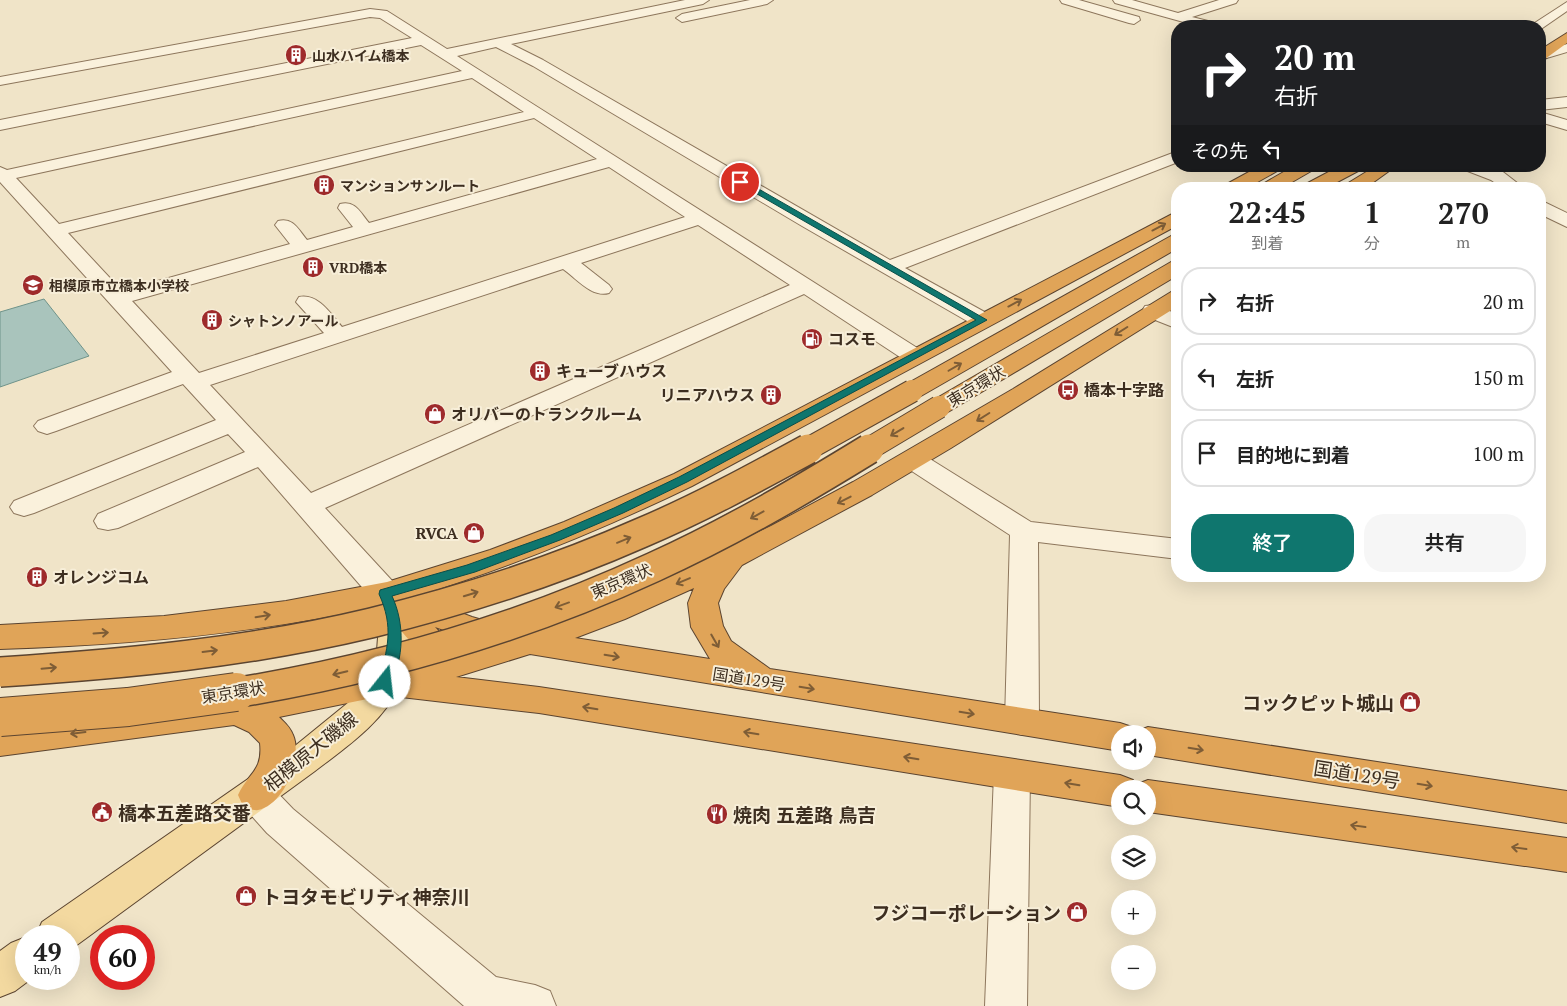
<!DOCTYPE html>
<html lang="ja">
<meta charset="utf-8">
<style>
body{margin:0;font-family:"PT Serif","Noto Sans JP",serif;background:#f6f6f6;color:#222;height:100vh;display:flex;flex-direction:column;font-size:19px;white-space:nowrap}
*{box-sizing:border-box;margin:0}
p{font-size:16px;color:#767676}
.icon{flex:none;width:28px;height:28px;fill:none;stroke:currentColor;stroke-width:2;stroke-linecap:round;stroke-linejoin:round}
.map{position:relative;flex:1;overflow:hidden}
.drawer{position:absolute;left:1171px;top:182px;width:375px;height:400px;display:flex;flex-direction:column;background:#fff;border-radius:20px;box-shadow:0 5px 20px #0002}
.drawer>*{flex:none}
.guide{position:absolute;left:1171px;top:20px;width:375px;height:152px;border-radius:20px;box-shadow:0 5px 20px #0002;background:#202124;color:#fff;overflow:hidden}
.fabs{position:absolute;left:1111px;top:725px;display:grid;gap:10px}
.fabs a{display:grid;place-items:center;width:45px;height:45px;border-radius:50%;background:#fff;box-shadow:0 5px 20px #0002;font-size:25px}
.speed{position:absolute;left:15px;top:925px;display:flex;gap:10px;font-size:25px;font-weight:700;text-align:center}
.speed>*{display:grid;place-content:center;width:65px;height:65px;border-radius:50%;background:#fff;box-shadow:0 5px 20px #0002;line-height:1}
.speed small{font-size:12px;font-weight:400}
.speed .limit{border:8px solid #d22;background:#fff;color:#111}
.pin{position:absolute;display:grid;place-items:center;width:42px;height:42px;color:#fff;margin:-21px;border:2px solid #fff;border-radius:50%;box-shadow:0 1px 5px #0007}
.me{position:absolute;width:55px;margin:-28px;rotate:16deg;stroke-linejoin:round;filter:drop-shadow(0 0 4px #0008)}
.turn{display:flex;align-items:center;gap:18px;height:105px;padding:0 20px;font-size:22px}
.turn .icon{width:65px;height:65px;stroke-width:2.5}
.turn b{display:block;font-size:35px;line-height:42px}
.then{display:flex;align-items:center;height:48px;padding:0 20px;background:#0003;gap:10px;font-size:19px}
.eta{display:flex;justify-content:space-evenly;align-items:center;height:85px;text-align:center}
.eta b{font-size:30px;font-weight:600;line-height:35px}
.cta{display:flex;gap:10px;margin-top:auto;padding:10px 20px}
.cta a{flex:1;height:58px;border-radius:20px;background:#0f766e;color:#fff;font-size:20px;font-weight:600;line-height:58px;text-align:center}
.cta a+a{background:#f6f6f6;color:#222}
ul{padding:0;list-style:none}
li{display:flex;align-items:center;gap:15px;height:68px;margin:0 10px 8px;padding:0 10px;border:2px solid #e0e0e0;border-radius:20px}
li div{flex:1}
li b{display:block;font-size:19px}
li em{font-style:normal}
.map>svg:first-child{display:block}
.water{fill:#a9c4bc;stroke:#6f938a}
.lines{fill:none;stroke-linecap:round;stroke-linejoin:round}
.minor-casing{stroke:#8d765c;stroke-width:2}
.major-casing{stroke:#5b4430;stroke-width:2}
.highway-casing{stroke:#5b4430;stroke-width:2}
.minor{fill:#faf1dc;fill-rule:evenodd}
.major{fill:#f3d9a0;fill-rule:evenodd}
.highway{fill:#e0a458;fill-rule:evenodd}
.highway-bridge-far2-casing{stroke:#5b4430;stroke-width:24;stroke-linecap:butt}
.highway-bridge-far1-casing{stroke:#5b4430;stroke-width:32;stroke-linecap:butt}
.highway-bridge-casing{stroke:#5b4430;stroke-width:40;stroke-linecap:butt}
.highway-bridge-far2{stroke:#e0a458;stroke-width:22}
.highway-bridge-far1{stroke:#e0a458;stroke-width:29}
.highway-bridge{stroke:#e0a458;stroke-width:38}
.oneway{stroke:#7e5d36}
.route{fill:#0f766e;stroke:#0a4d48}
.labels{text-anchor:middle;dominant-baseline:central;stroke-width:4;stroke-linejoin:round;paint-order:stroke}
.far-poi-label{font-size:14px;font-weight:bold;fill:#3d2e20;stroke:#f7eed8;text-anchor:start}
.poi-label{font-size:16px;font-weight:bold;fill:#3d2e20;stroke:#f7eed8;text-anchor:start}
.street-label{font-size:16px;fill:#3d2e20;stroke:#f7eed8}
.near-poi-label{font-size:19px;font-weight:bold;fill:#3d2e20;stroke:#f7eed8;text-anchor:start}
.near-street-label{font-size:19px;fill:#3d2e20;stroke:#f7eed8}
</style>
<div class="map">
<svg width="1567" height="1006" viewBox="0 0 1567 1006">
<rect width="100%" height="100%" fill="#f0e4c8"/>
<!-- water -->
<path class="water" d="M 44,299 L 89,356 L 0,387 L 0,312 Z"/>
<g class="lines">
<!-- minor casing -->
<g class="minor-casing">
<path id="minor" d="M 685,0 L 709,0 L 703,4 L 511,44 L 543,60 L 890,260 L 1178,151 L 1178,162 L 905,268 L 990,315 L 993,320 L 990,325 L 982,327 L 974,325 L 802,226 L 533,66 L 496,47 L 457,56 L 922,351 L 926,356 L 922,361 L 914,363 L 906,361 L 804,294 L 325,508 L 396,585 L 400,593 L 396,601 L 385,604 L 374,601 L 258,467 L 118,528 L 108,530 L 98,528 L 94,521 L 98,514 L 245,452 L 228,434 L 34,513 L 24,516 L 14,513 L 10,507 L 14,501 L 216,420 L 183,384 L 56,431 L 47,434 L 38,431 L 34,426 L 38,421 L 172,372 L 0,182 L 0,167 L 7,170 L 462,71 L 421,45 L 0,130 L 0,120 L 412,38 L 380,18 L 370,17 L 0,85 L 0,77 L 370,9 L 387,11 L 447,49 ZM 472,78 L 524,112 L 59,224 L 16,178 ZM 534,118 L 597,159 L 369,223 C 360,212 355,200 340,204 L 338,208 L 353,227 L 307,240 C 298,229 293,217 278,221 L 275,225 L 290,244 L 122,291 L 68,233 ZM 609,167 L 685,217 L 342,327 C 331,314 318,293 299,297 L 296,302 L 324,333 L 199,373 L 132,301 ZM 698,225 L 790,285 L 311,493 L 210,385 L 563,269 C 577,279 592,298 609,293 L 612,289 L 609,285 L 581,263 Z
M 750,0 L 773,0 L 767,4 L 682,22 L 676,18 L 682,14 Z
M 1060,0 L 1079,0 L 1139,17 L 1140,20 L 1134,24 L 1129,23 L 1062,3 Z
M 1113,0 L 1132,0 L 1178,13 L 1219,0 L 1238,0 L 1236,3 L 1192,17 L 1216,23 L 1217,26 L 1198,26 L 1115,3 Z
M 1567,2 L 1567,11 L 1541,29 L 1540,26 L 1530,26 Z
M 1567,44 L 1567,52 L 1540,60 L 1540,52 Z
M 1567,97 L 1567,107 L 1540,110 L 1540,100 Z
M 1540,112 L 1567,120 L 1567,130 L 1540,122 Z
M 1463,166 L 1487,166 L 1503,172 L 1525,189 L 1504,189 L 1491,180 L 1465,170 Z
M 1540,200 L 1567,213 L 1567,227 L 1540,214 Z
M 1153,305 L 1178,314 L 1178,329 L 1145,316 L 1142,311 L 1145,306 Z
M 913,452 L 922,454 L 1031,522 L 1178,539 L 1178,559 L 1038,542 L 1039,721 L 1034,731 L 1022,735 L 1010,731 L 1005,721 L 1010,535 L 904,466 L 900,460 L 904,454 Z
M 1012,759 L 1025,763 L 1030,774 L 1027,1006 L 985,1006 L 994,774 L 999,763 Z
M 256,779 L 269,784 L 293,809 L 496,977 L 535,985 L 550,991 L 556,1006 L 464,1006 L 267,833 L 243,806 L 238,795 L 243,784 Z"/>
</g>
<!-- major casing -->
<g class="major-casing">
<path id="major" d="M 386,585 L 397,588 C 411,613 414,638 405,666 C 403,672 403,678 400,684 C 385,721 345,748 315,771 L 70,950 L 69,951 L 69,936 L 36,936 L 42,922 L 290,750 L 349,702 L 369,679 L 377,651 L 379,623 L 371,596 L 375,588 Z
M 26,937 L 26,979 L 31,979 L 15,991 L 0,997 L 0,951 L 11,943 Z"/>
</g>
<!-- highway casing -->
<g class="highway-casing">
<path id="highway" d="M 1567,33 L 1567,43 L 1545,59 L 1540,60 L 1540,50 Z
M 1260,166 L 1281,166 L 1279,170 L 1245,189 L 1222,189 L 1225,185 Z
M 1294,166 L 1315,166 L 1313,170 L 1280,189 L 1258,189 L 1261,185 Z
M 1340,166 L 1362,166 L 1360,170 L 1324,189 L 1301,189 L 1304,185 Z
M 1376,166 L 1396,166 L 1364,189 L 1342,189 L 1345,185 Z
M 1178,211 L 1178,225 L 692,486 C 603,529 511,567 416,596 L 472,617 L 503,626 L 529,630 L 604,603 L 688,566 L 771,526 L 853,482 L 1013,389 L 1171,292 L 1178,290 L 1178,306 L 951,448 L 872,495 L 742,565 L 724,589 L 718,603 L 723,626 L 731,641 L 770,669 L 1120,723 L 1132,727 L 1135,732 L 1148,727 L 1567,791 L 1567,823 L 1148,755 L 1148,734 L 1120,734 L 1120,751 L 530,654 L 456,677 L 539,687 L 1120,775 L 1133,780 L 1135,785 L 1148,780 L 1567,838 L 1567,872 L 1148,812 L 1148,789 L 1120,789 L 1120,807 L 539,713 L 401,697 L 392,694 L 279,717 C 285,723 290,727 293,735 C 303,758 284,805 258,810 C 253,811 248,808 243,806 L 238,795 C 249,772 263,771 260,743 L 249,732 L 234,725 L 0,756 L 0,728 C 143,711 286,695 426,660 L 380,606 C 255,634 128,645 0,649 L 0,625 L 164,616 L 286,601 L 387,582 L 490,550 L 564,522 L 674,474 ZM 694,588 L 688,603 L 691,627 L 710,659 L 575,638 L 625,619 ZM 435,627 L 484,644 L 461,651 L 451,645 Z
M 1178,234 L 1178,248 L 921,396 L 912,398 L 903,396 L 900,391 L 903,386 L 1171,236 Z
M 1178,260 L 1178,275 L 948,412 L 939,414 L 930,412 L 927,407 L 930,402 L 1171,262 Z"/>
</g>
<!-- minor -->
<use href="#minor" class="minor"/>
<!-- major -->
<use href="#major" class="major"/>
<!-- highway -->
<use href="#highway" class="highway"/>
<!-- highway-bridge-far2 casing -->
<g class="highway-bridge-far2-casing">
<path id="highway-bridge-far2" d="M 806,450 L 912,391
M 867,450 L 939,407"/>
</g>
<!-- highway-bridge-far1 casing -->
<g class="highway-bridge-far1-casing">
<path id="highway-bridge-far1" d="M 0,672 C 124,664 250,652 371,623 C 461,601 555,571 641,533 C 698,509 753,479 808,449
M 228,694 C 373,671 520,629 654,567 C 729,533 799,492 869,449"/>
</g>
<!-- highway-bridge casing -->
<g class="highway-bridge-casing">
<path id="highway-bridge" d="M 0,717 L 128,707 L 236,692"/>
</g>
<!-- highway-bridge-far2 -->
<use href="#highway-bridge-far2" class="highway-bridge-far2"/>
<!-- highway-bridge-far1 -->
<use href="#highway-bridge-far1" class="highway-bridge-far1"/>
<!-- highway-bridge -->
<use href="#highway-bridge" class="highway-bridge"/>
</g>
<!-- one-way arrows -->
<defs><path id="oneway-shaft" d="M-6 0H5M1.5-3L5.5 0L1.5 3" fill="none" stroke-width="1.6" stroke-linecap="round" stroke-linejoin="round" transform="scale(1.25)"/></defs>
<g class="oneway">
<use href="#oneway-shaft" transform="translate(1159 227) rotate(-28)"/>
<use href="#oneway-shaft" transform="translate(1015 303) rotate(-28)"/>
<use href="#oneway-shaft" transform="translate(1121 331) rotate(148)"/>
<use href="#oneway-shaft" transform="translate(955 367) rotate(-30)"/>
<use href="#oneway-shaft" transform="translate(983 417) rotate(148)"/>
<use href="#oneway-shaft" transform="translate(897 432) rotate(149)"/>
<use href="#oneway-shaft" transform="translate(844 500) rotate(153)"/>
<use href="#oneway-shaft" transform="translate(757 515) rotate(151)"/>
<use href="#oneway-shaft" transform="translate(624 540) rotate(-22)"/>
<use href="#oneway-shaft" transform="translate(683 581) rotate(157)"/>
<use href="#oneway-shaft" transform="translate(471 594) rotate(-17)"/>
<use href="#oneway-shaft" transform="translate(562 605) rotate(160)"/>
<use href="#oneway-shaft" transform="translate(263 616) rotate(-9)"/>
<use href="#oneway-shaft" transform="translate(101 633) rotate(-4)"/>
<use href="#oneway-shaft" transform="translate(715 641) rotate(60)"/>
<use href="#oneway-shaft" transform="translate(210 651) rotate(-7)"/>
<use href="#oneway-shaft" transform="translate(612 656) rotate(9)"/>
<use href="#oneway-shaft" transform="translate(49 668) rotate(-5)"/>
<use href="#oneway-shaft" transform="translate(340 673) rotate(167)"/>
<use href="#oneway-shaft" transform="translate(807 688) rotate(9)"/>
<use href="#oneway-shaft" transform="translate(590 708) rotate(-171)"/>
<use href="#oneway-shaft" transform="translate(967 713) rotate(9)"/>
<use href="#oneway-shaft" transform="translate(78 733) rotate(173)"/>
<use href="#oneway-shaft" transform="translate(751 733) rotate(-171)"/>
<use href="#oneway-shaft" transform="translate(1196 749) rotate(9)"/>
<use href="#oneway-shaft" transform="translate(911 758) rotate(-171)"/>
<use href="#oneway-shaft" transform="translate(1072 784) rotate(-171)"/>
<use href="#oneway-shaft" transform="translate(1425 785) rotate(9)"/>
<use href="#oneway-shaft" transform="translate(1358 826) rotate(-172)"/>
<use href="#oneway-shaft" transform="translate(1519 848) rotate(-172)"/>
</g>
<!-- route -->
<path class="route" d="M 738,180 L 743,180 L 987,320 L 687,482 L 623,513 L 560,540 L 475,572 L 392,596 C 405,624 404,658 390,686 L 385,688 L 380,686 L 378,682 C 388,649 394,627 379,594 L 380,590 L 467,565 L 551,535 L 614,508 L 679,477 L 976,320 L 738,183 Z"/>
<!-- icons -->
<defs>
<g id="building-disc" transform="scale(1.125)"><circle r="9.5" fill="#9e2a2b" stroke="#f7eed8"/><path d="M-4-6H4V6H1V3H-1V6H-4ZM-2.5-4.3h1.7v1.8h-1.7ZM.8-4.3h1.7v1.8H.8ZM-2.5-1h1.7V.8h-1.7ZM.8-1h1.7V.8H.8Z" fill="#fff"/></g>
<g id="school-disc" transform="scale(1.125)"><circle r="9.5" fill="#9e2a2b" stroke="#f7eed8"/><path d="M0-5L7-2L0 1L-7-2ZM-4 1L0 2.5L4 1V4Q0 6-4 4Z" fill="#fff"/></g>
<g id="fuel-disc" transform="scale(1.125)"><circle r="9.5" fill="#9e2a2b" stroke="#f7eed8"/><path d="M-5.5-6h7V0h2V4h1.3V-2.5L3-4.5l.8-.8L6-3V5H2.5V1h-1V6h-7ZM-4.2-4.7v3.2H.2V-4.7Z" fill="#fff"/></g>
<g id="bus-disc" transform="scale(1.125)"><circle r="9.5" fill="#9e2a2b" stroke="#f7eed8"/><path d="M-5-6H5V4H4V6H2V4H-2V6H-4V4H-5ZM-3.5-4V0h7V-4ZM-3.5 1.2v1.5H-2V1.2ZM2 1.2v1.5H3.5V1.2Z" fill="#fff"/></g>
<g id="shop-disc" transform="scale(1.125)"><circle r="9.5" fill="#9e2a2b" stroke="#f7eed8"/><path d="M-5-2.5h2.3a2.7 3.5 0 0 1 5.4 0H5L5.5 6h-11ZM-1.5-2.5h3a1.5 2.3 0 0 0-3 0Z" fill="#fff"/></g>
<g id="civic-disc" transform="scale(1.125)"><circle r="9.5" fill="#9e2a2b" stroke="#f7eed8"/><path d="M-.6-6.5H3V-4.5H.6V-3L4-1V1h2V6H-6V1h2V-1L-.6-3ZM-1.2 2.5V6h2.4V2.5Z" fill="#fff"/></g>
<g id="restaurant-disc" transform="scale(1.125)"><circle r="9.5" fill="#9e2a2b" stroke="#f7eed8"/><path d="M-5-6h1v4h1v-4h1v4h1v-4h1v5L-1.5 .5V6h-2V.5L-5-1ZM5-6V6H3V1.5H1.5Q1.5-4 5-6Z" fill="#fff"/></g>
</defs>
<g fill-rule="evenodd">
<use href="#building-disc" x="296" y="55"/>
<use href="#building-disc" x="324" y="185"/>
<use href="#building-disc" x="313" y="267"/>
<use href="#school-disc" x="33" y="285"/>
<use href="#building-disc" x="212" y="320"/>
<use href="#fuel-disc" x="812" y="339"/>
<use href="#building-disc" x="540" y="371"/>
<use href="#bus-disc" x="1068" y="390"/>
<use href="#building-disc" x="771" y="395"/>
<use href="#shop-disc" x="435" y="414"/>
<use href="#shop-disc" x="474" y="533"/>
<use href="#building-disc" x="37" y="577"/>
<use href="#shop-disc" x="1410" y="702"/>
<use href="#civic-disc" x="102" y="812"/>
<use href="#restaurant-disc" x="717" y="814"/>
<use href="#shop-disc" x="246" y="896"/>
<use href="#shop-disc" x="1077" y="912"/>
</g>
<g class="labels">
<!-- far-poi labels -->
<g class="far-poi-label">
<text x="312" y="55">山水ハイム橋本</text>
<text x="340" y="185">マンションサンルート</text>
<text x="329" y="267">VRD橋本</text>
<text x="49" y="285">相模原市立橋本小学校</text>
<text x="228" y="320">シャトンノアール</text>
</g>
<!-- poi labels -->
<g class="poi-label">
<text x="828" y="339">コスモ</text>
<text x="556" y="371">キューブハウス</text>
<text x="1084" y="390">橋本十字路</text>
<text x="755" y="395" text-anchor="end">リニアハウス</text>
<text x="451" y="414">オリバーのトランクルーム</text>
<text x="458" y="533" text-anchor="end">RVCA</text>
<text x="53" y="577">オレンジコム</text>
</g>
<!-- street labels -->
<g class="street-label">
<text transform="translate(976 386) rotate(-31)">東京環状</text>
<text transform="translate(621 581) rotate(-23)">東京環状</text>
<text transform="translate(749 679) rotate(9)">国道129号</text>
<text transform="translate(233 692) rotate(-9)">東京環状</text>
</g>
<!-- near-poi labels -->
<g class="near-poi-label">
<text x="1394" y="702" text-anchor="end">コックピット城山</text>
<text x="118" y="812">橋本五差路交番</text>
<text x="733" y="814">焼肉 五差路 鳥吉</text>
<text x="262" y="896">トヨタモビリティ神奈川</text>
<text x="1061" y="912" text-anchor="end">フジコーポレーション</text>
</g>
<!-- near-street labels -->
<g class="near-street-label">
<text transform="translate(310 751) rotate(-39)">相模原大磯線</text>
<text transform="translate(1357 774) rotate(9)">国道129号</text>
</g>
</g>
</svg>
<div class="fabs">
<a><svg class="icon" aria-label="sound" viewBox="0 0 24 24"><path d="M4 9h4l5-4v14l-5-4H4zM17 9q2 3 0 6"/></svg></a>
<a><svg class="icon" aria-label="search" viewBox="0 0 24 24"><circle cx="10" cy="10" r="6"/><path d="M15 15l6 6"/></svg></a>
<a><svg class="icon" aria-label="layers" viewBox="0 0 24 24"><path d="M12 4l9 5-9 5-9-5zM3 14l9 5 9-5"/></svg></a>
<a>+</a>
<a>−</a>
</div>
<div class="speed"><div>49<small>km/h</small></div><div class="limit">60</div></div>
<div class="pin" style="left:740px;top:182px;background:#d93025"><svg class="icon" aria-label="arrive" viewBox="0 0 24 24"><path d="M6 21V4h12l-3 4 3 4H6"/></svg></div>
<svg class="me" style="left:385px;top:682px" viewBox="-20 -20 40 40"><circle r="19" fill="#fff"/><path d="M0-13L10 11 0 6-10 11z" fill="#0f766e"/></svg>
<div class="guide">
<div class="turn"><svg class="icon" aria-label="right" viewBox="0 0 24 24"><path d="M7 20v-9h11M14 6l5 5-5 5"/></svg><div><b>20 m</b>右折</div></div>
<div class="then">その先<svg class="icon" aria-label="left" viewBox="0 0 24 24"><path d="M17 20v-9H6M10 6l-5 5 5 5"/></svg></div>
</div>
<section class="drawer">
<div class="eta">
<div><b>22:45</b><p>到着</p></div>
<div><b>1</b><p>分</p></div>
<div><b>270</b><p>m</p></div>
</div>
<ul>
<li><svg class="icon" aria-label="right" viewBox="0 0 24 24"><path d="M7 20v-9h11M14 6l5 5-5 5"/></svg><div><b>右折</b></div><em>20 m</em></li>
<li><svg class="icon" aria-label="left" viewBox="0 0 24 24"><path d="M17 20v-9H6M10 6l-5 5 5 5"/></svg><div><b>左折</b></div><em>150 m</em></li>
<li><svg class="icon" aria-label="arrive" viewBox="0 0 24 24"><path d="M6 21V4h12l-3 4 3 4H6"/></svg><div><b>目的地に到着</b></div><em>100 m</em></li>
</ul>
<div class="cta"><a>終了</a><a>共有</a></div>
</section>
</div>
